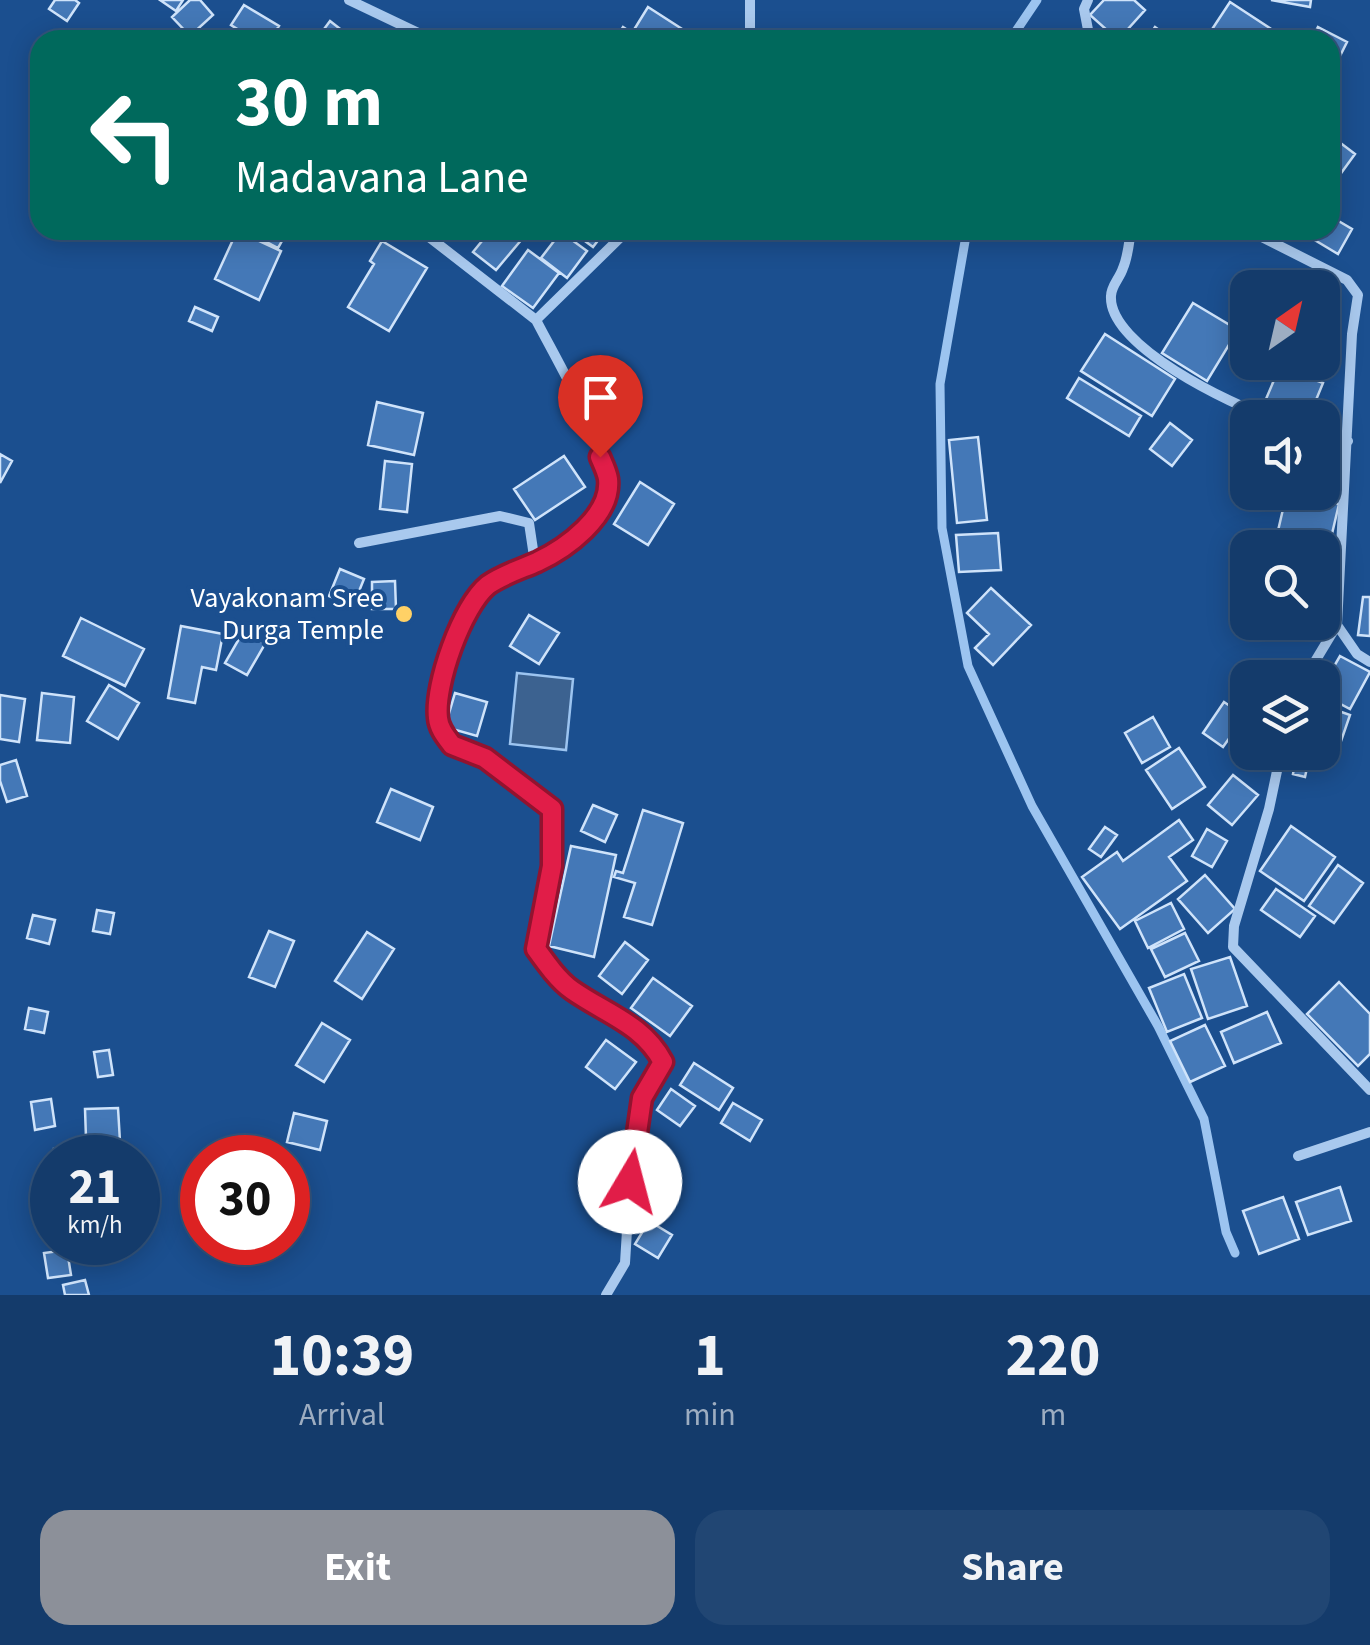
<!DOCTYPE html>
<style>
body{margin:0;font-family:"Source Sans 3",sans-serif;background:#214673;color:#f1f3f6;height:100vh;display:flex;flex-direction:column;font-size:38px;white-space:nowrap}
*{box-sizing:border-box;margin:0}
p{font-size:32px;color:#9dadc1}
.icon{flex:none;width:55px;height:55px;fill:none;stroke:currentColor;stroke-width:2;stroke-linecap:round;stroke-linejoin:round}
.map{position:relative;height:1295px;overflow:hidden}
.drawer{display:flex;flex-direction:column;background:#143b6b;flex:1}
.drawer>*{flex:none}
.guide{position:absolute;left:30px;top:30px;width:1310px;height:210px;border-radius:30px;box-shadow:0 5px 25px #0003,0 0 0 2px #33557e;background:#00695c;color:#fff;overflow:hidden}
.needle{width:65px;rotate:34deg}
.controls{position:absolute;left:1230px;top:270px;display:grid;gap:20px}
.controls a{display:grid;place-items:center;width:110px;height:110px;border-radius:20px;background:#143b6b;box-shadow:0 5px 25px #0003,0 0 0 2px #33557e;font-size:50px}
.speed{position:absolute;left:30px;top:1135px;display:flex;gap:20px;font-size:50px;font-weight:700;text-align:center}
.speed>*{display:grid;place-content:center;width:130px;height:130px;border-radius:50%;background:#143b6b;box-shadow:0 5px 25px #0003,0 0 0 2px #33557e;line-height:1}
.speed small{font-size:25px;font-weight:400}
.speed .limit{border:15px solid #d22;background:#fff;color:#111}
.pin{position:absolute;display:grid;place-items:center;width:85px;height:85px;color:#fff;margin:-102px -42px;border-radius:50% 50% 50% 0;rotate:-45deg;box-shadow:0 0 10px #0007}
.pin .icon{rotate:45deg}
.me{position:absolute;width:110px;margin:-55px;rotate:8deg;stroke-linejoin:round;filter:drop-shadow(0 0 8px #0008)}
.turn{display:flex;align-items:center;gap:35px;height:210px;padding:0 40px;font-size:45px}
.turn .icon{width:130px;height:130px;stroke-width:2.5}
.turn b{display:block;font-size:70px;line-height:85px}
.eta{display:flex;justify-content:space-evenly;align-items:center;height:170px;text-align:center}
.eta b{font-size:60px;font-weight:700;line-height:70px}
.button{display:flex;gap:20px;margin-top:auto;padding:20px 40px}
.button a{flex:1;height:115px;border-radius:30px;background:#8c9099;color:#fff;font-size:40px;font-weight:700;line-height:115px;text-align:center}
.button a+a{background:#214673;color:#f1f3f6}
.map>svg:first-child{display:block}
.water{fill:#3c6290;stroke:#9cc4f0;stroke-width:2.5}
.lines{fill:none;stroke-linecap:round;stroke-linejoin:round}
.stream{stroke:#9cc4f0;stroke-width:9}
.building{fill:#4478b7;stroke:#cfe3fa;stroke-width:2.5}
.street{stroke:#a9c9ee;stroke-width:10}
.route-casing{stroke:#92132f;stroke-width:25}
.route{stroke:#e11d48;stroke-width:18}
.poi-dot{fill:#ffd166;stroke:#1b4f8f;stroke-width:4}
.labels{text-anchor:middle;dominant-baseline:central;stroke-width:8;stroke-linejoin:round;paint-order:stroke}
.poi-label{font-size:28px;fill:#fff;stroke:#1b4f8f;text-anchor:end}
</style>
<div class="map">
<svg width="1370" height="1295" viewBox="0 0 1370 1295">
<rect width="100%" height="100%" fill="#1b4f8f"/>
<!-- water -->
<path class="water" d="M 517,673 L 573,679 L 566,750 L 510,744 Z"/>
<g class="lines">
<!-- stream -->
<path class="stream" d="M 1010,40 L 1037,0
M 967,230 L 940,384 L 942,528 L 968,666 L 1032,806 L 1158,1026 L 1204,1119 L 1226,1232 L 1235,1253"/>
</g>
<!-- building -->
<path class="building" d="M 55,0 L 75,0 L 79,3 L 67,21 L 49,9 Z
M 160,0 L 183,0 L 176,11 Z
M 190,0 L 200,0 L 213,15 L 190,36 L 172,17 Z
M 1104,0 L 1134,0 L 1145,10 L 1118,40 L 1090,15 Z
M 1271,0 L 1311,0 L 1310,7 Z
M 1230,2 L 1282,36 L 1279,40 L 1205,40 Z
M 244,5 L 279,26 L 270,40 L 255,40 L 231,25 Z
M 648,7 L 696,38 L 695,40 L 615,40 L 623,27 L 632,33 Z
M 330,21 L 348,35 L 345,40 L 316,40 Z
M 1155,27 L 1173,40 L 1146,40 Z
M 1318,27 L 1347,42 L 1331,74 L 1330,40 L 1311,40 Z
M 1330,135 L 1355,154 L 1339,176 L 1330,170 Z
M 1330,216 L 1352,229 L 1338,254 L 1298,230 L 1330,230 Z
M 244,230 L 288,230 L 278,248 Z
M 491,230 L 513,230 L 523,238 L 496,270 L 473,252 Z
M 570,230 L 606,230 L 593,247 Z
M 237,231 L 281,251 L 259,300 L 215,279 Z
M 561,232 L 587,251 L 567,278 L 541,258 Z
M 382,241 L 427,268 L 389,331 L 348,307 L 374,264 L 370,261 Z
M 528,250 L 559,273 L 533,308 L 502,286 Z
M 1193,303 L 1238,330 L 1207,381 L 1162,353 Z
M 195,307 L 218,317 L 212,331 L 189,321 Z
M 1105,334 L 1175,379 L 1152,416 L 1081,371 Z
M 1280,366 L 1323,383 L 1309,417 L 1266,399 Z
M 1079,378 L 1141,416 L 1129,436 L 1067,398 Z
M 377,402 L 423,413 L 414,455 L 368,445 Z
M 1170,423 L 1192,440 L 1172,466 L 1150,449 Z
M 978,437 L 987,520 L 957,523 L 949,440 Z
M 1322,450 L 1339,454 L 1331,489 L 1322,487 Z
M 0,454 L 12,461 L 0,483 Z
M 564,456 L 585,487 L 535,520 L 514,489 Z
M 1246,457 L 1248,458 L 1248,492 L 1235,487 Z
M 385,461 L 412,464 L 407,512 L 380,509 Z
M 640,482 L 674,504 L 648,545 L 614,524 Z
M 1287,492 L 1339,504 L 1327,555 L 1322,554 L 1322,548 L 1298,548 L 1299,540 L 1277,535 Z
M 998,533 L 1001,570 L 959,572 L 956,535 Z
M 340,569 L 364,579 L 353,606 L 329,596 Z
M 395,581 L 396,609 L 372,609 L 372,582 Z
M 991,588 L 1031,625 L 993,665 L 975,648 L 989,634 L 967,613 Z
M 1363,597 L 1370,597 L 1370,636 L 1358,635 Z
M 529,615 L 559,633 L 539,664 L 510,646 Z
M 81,618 L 144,649 L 125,686 L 63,656 Z
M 181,626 L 223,634 L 216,670 L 202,667 L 195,703 L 168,698 Z
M 243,632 L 265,644 L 247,675 L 225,663 Z
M 1340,656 L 1370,672 L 1350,709 L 1322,694 L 1322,687 Z
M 1246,676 L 1249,678 L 1248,709 L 1231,699 Z
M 109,685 L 139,703 L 118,739 L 87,721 Z
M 42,693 L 74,697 L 70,743 L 37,740 Z
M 455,693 L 487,702 L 477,736 L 445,727 Z
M 0,695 L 25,699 L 19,742 L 0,739 Z
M 1224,702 L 1245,716 L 1223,747 L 1203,733 Z
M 1322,705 L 1350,715 L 1338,750 L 1322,744 Z
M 1153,717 L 1170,747 L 1142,763 L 1125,733 Z
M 1179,748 L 1205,787 L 1172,809 L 1146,770 Z
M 1297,752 L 1310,754 L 1305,777 L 1293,774 Z
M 16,760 L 27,796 L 7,802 L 0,781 L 0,765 Z
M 1233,775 L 1258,795 L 1232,825 L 1208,805 Z
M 391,789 L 433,807 L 420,840 L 377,822 Z
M 593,805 L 617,815 L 605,842 L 581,831 Z
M 643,810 L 683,823 L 652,925 L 624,917 L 635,883 L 614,877 L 616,871 L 623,873 Z
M 1179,820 L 1193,840 L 1169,857 L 1187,881 L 1120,929 L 1082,877 L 1117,852 L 1123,861 Z
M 1291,826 L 1335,857 L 1304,901 L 1260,871 Z
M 1105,827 L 1117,835 L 1101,857 L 1089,849 Z
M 1207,829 L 1227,841 L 1212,867 L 1192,856 Z
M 571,846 L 616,855 L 594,957 L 549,946 Z
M 1338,865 L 1363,883 L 1334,923 L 1309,906 Z
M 1205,875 L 1235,909 L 1208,933 L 1178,899 Z
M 1276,889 L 1315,916 L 1300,937 L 1261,910 Z
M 1171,903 L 1184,929 L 1148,948 L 1135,921 Z
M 97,910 L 114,913 L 110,934 L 93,931 Z
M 33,915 L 55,920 L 49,944 L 27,938 Z
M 269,931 L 294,941 L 275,987 L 249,977 Z
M 367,932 L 394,949 L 362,999 L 335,981 Z
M 1185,933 L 1199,961 L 1165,977 L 1151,949 Z
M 625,942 L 648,960 L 622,994 L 599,976 Z
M 1230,957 L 1247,1006 L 1208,1019 L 1191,969 Z
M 1184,974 L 1202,1018 L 1167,1032 L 1149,988 Z
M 653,978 L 692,1006 L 670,1036 L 631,1008 Z
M 1339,982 L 1370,1014 L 1370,1054 L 1358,1066 L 1307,1014 Z
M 29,1008 L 48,1012 L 44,1033 L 25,1029 Z
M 1267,1012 L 1281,1043 L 1234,1063 L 1221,1032 Z
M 322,1023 L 350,1040 L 324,1082 L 296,1065 Z
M 1205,1025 L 1225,1066 L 1190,1082 L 1170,1041 Z
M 606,1040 L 636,1062 L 615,1089 L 586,1067 Z
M 109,1050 L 113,1075 L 98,1077 L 94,1052 Z
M 694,1063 L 733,1088 L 719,1110 L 680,1085 Z
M 671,1089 L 695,1106 L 680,1126 L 657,1110 Z
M 51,1099 L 55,1126 L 35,1130 L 31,1102 Z
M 733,1103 L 762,1120 L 750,1141 L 721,1123 Z
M 118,1108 L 121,1158 L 78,1158 L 77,1138 L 86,1138 L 85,1109 Z
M 294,1113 L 327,1121 L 320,1150 L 287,1142 Z
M 68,1148 L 69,1158 L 55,1158 L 54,1149 Z
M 1340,1187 L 1351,1221 L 1308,1235 L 1296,1202 Z
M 1283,1197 L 1299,1239 L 1259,1254 L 1243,1211 Z
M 649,1221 L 672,1235 L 658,1258 L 635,1244 Z
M 67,1250 L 71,1275 L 48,1278 L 44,1253 Z
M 85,1280 L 89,1295 L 65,1295 L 63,1285 Z"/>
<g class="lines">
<!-- street -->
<path class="street" d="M 349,0 L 433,40
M 1088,0 L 1084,9 L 1090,40
M 750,40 L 750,0
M 420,230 L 536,320
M 1131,230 C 1129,242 1128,257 1123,268 C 1120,278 1111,286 1111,296 C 1108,346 1232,405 1272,418
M 1248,230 L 1347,280 L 1358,295 L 1352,334 L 1337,625 L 1357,654 L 1370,662
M 1322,433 L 1348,441
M 359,543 L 500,516 L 529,523 L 535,563
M 1305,678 L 1337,625
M 1281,752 L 1269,809 L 1234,926 L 1233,947 L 1370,1090
M 1298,1156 L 1370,1132
M 606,1295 L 625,1263 L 630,1182 L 642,1098 L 663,1062 C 643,1024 606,1014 572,990 C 558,980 546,963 536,949 L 552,866 L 551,809 C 530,793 508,771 483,758 C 472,752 458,751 449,742 C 418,708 460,622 482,591 C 505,569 543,560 570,542 C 587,530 606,506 607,485 C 608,447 555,357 536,320 L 628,230"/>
</g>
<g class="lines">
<!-- route casing -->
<g class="route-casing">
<path id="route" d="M 600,457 C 603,464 607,472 608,479 C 612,516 565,549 537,562 C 521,569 502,575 488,585 C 462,606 434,685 438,718 C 439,729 446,737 452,745 L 485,758 L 552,809 L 552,866 L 536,949 C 546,963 558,980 572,990 C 606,1014 643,1024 663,1062 L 642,1098 L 630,1182"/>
</g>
<!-- route -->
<use href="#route" class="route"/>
</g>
<!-- markers -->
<circle class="poi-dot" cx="404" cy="614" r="10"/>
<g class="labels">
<!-- poi labels -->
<g class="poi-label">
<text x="384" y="598">Vayakonam Sree<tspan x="384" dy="32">Durga Temple</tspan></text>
</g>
</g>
</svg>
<div class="controls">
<a><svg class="needle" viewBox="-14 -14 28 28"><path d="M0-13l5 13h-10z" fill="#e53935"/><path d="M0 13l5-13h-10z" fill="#9dadc1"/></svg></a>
<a><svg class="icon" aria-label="sound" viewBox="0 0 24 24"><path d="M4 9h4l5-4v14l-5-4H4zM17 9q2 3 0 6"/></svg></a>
<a><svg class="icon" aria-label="search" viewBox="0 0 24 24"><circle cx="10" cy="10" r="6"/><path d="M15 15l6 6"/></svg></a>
<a><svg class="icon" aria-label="layers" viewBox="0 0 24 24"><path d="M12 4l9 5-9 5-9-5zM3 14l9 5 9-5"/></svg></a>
</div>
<div class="speed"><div>21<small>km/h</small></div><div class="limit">30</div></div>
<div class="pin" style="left:600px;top:457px;background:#d93025"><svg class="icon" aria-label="arrive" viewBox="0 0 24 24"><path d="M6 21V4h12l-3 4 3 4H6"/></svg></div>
<svg class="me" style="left:630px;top:1182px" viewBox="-20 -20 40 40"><circle r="19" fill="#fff"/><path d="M0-13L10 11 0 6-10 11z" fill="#e11d48"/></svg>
<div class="guide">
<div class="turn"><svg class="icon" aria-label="left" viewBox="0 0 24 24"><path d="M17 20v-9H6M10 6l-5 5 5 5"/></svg><div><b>30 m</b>Madavana Lane</div></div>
</div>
</div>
<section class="drawer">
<div class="eta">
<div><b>10:39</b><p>Arrival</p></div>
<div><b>1</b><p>min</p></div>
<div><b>220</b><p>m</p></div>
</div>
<div class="button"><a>Exit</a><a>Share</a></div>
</section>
